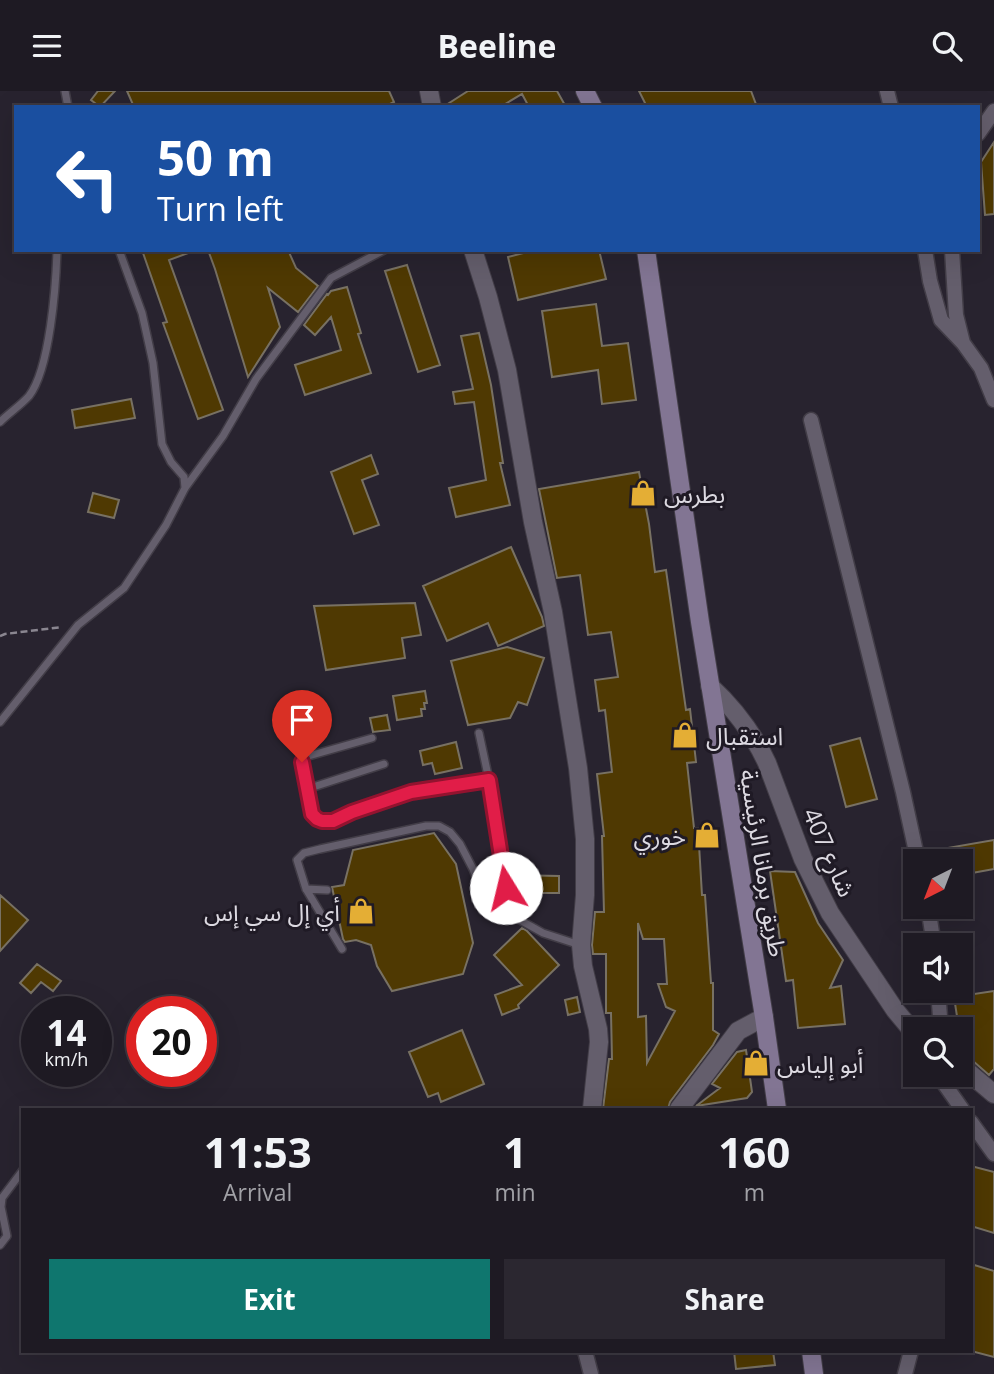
<!DOCTYPE html>
<meta charset="utf-8">
<style>
body{margin:0;font-family:"Open Sans","Noto Sans Arabic",sans-serif;background:#2b2730;color:#f1f3f6;height:100vh;display:flex;flex-direction:column;font-size:26px;white-space:nowrap}
*{box-sizing:border-box;margin:0}
p{font-size:23px;color:#a1a1a6}
.icon{flex:none;width:38px;height:38px;fill:none;stroke:currentColor;stroke-width:2;stroke-linecap:round;stroke-linejoin:round}
.map{position:relative;flex:1;overflow:hidden}
.drawer{position:absolute;left:21px;top:1017px;width:952px;height:245px;display:flex;flex-direction:column;background:#1e1a23;border-radius:0px;box-shadow:0 7px 28px #0002,0 0 0 2px #3c3841}
.drawer>*{flex:none}
.guide{position:absolute;left:14px;top:14px;width:966px;height:147px;border-radius:0px;box-shadow:0 7px 28px #0002,0 0 0 2px #3c3841;background:#1a4fa0;color:#fff;overflow:hidden}
.needle{width:46px;rotate:222deg}
.buttons{position:absolute;left:903px;top:758px;display:grid;gap:14px}
.buttons a{display:grid;place-items:center;width:70px;height:70px;border-radius:0px;background:#1e1a23;box-shadow:0 7px 28px #0002,0 0 0 2px #3c3841;font-size:35px}
.speed{position:absolute;left:21px;top:905px;display:flex;gap:14px;font-size:35px;font-weight:700;text-align:center}
.speed>*{display:grid;place-content:center;width:91px;height:91px;border-radius:50%;background:#1e1a23;box-shadow:0 7px 28px #0002,0 0 0 2px #3c3841;line-height:1}
.speed small{font-size:18px;font-weight:400}
.speed .limit{border:10px solid #d22;background:#fff;color:#111}
.pin{position:absolute;display:grid;place-items:center;width:60px;height:60px;color:#fff;margin:-72px -30px;border-radius:50% 50% 50% 0;rotate:-45deg;box-shadow:0 0 7px #0007}
.pin .icon{rotate:45deg}
.me{position:absolute;width:77px;margin:-38px;rotate:351deg;stroke-linejoin:round;filter:drop-shadow(0 0 5px #0008)}
.turn{display:flex;align-items:center;gap:24px;height:147px;padding:0 28px;font-size:32px}
.turn .icon{width:91px;height:91px;stroke-width:2.5}
.turn b{display:block;font-size:49px;line-height:60px}
.eta{display:flex;justify-content:space-evenly;align-items:center;height:119px;text-align:center}
.eta b{font-size:42px;font-weight:700;line-height:49px}
.primary-button{display:flex;gap:14px;margin-top:auto;padding:14px 28px}
.primary-button a{flex:1;height:80px;border-radius:0px;background:#0f766e;color:#fff;font-size:28px;font-weight:700;line-height:80px;text-align:center}
.primary-button a+a{background:#2b2730;color:#f1f3f6}
header{display:flex;justify-content:space-between;align-items:center;height:91px;padding:0 28px;background:#1e1a23;font-size:32px;font-weight:700}
.map>svg:first-child{display:block}
.building{fill:#4f3902;stroke:#787163;stroke-width:2;fill-rule:evenodd}
.lines{fill:none;stroke-linecap:round;stroke-linejoin:round}
.service-casing{stroke:#423d47;stroke-width:10}
.minor-casing{stroke:#423d47;stroke-width:17}
.tertiary-casing{stroke:#423d47;stroke-width:20}
.secondary-casing{stroke:#423d47;stroke-width:20}
.path{stroke:#8a8690;stroke-width:2.5;stroke-dasharray:7 3.5;stroke-linecap:butt}
.service{stroke:#645e6c;stroke-width:7}
.minor{stroke:#645e6c;stroke-width:14}
.tertiary{stroke:#645e6c;stroke-width:18}
.secondary{stroke:#827593;stroke-width:18}
.route-casing{stroke:#92132f;stroke-width:18}
.route{stroke:#e11d48;stroke-width:12}
.labels{text-anchor:middle;dominant-baseline:central;stroke-width:6;stroke-linejoin:round;paint-order:stroke}
.poi-label{font-size:24px;fill:#dcd9e1;stroke:#1f1a25;text-anchor:start}
.street-label{font-size:24px;fill:#dcd9e1;stroke:#1f1a25}
</style>
<header><svg class="icon" aria-label="menu" viewBox="0 0 24 24"><path d="M4 6h16M4 12h16M4 18h16"/></svg>Beeline<svg class="icon" aria-label="search" viewBox="0 0 24 24"><circle cx="10" cy="10" r="6"/><path d="M15 15l6 6"/></svg></header>
<div class="map">
<svg width="994" height="1283" viewBox="0 0 994 1283">
<rect width="100%" height="100%" fill="#28232f"/>
<!-- building -->
<path class="building" d="M 98,0 L 115,0 L 100,16 L 91,9 Z
M 127,0 L 389,0 L 394,11 L 384,16 L 134,16 Z
M 468,0 L 557,0 L 566,16 L 529,16 L 522,3 L 500,16 L 443,16 Z
M 639,0 L 751,0 L 757,16 L 647,16 Z
M 994,51 L 994,123 L 985,124 L 981,71 Z
M 142,159 L 191,159 L 191,161 L 169,169 L 223,319 L 198,328 L 163,232 L 167,231 Z
M 208,159 L 288,159 L 296,177 L 318,195 L 298,221 L 268,197 L 280,236 L 248,286 L 215,178 Z
M 535,159 L 599,159 L 606,188 L 518,209 L 508,166 Z
M 407,174 L 440,274 L 418,281 L 385,180 Z
M 347,196 L 361,242 L 358,243 L 371,282 L 305,304 L 295,274 L 341,259 L 331,226 L 315,244 L 304,234 L 327,203 L 328,204 L 331,200 Z
M 596,213 L 602,255 L 628,252 L 636,309 L 602,313 L 598,279 L 552,286 L 542,220 Z
M 479,242 L 491,294 L 503,372 L 500,372 L 510,414 L 456,426 L 449,397 L 486,389 L 474,311 L 455,313 L 453,301 L 473,298 L 461,245 Z
M 131,308 L 135,327 L 75,337 L 72,319 Z
M 371,364 L 378,383 L 362,389 L 379,434 L 354,443 L 331,381 Z
M 639,381 L 649,433 L 655,481 L 666,479 L 686,619 L 690,618 L 696,671 L 687,672 L 694,737 L 698,737 L 702,804 L 705,804 L 711,892 L 713,892 L 713,939 L 719,943 L 713,954 L 670,1011 L 668,1018 L 603,1018 L 609,968 L 612,968 L 611,922 L 606,922 L 606,863 L 593,863 L 592,854 L 595,821 L 604,821 L 602,745 L 604,745 L 597,683 L 612,681 L 605,619 L 599,620 L 595,589 L 618,586 L 611,541 L 588,544 L 580,484 L 557,487 L 539,398 ZM 638,832 L 643,848 L 664,848 L 667,893 L 658,893 L 666,916 L 675,920 L 647,972 L 646,925 L 638,926 Z
M 93,402 L 119,409 L 114,427 L 88,421 Z
M 511,456 L 542,526 L 544,535 L 498,555 L 488,532 L 447,550 L 423,495 Z
M 415,512 L 421,544 L 402,547 L 405,567 L 326,579 L 314,515 Z
M 507,556 L 544,567 L 527,614 L 518,611 L 510,627 L 468,634 L 451,570 Z
M 425,600 L 427,612 L 424,612 L 425,618 L 421,618 L 422,625 L 397,629 L 393,605 Z
M 387,624 L 390,639 L 373,641 L 370,627 Z
M 860,647 L 877,708 L 846,716 L 830,655 Z
M 456,651 L 462,677 L 435,683 L 432,672 L 423,674 L 420,660 Z
M 434,742 L 456,773 L 473,852 L 463,883 L 392,900 L 377,875 L 371,854 L 356,849 L 345,851 L 343,848 L 332,796 L 344,794 L 353,759 Z
M 994,749 L 994,778 L 961,784 L 961,770 L 938,770 L 936,759 Z
M 770,780 L 795,781 L 818,832 L 843,869 L 830,897 L 841,895 L 845,933 L 798,937 L 793,889 L 786,890 Z
M 511,784 L 559,785 L 559,802 L 525,802 L 512,790 Z
M 0,804 L 28,829 L 0,860 Z
M 522,837 L 527,840 L 559,874 L 518,914 L 519,917 L 502,924 L 495,904 L 522,894 L 494,864 Z
M 37,873 L 61,890 L 53,900 L 41,891 L 31,902 L 20,892 Z
M 994,900 L 994,978 L 989,984 L 973,970 L 963,959 L 961,938 L 959,938 L 954,906 Z
M 577,906 L 580,921 L 568,924 L 565,909 Z
M 462,939 L 484,993 L 441,1011 L 438,1002 L 428,1006 L 409,961 Z
M 746,959 L 752,1001 L 747,1007 L 696,1015 L 720,997 L 712,993 L 737,961 Z
M 971,1075 L 994,1081 L 994,1142 L 971,1135 Z
M 971,1173 L 994,1180 L 994,1266 L 971,1260 Z
M 734,1260 L 773,1260 L 775,1274 L 736,1278 Z"/>
<g class="lines">
<!-- service casing -->
<g class="service-casing">
<path id="service" d="M 65,0 L 68,16
M 119,159 L 142,222 L 153,272 L 162,353 L 171,371 L 184,386 L 185,397
M 0,331 C 9,322 21,314 29,305 C 50,278 56,194 57,159
M 0,631 L 78,534 L 124,497 L 166,434 L 185,397 L 223,345 L 256,288 L 331,187 L 384,159
M 479,642 L 489,689 L 511,824
M 372,647 L 305,666 L 302,671 L 312,722 L 317,728 L 322,730 L 333,730 L 352,721 L 411,701 L 489,689
M 307,698 L 384,673
M 306,798 L 327,799
M 342,858 L 306,798 L 297,769 L 304,762 L 320,758 L 426,735 L 439,735 L 450,741 L 460,753 L 473,778 L 481,799 L 491,814 L 504,824 L 511,824 L 543,842 L 580,854
M 0,1154 L 7,1145 L 1,1116 L 2,1107 L 23,1079"/>
</g>
<!-- minor casing -->
<g class="minor-casing">
<path id="minor" d="M 887,0 L 891,16
M 978,43 L 994,20
M 925,159 L 930,190 L 941,229 L 963,252 L 981,277 L 994,309
M 952,159 L 956,224 L 963,252
M 811,329 L 903,701 L 918,770
M 928,816 L 934,854
M 938,900 L 941,938
M 938,984 L 962,1018
M 971,1031 L 994,1063
M 585,1260 L 591,1283
M 905,1283 L 911,1260"/>
</g>
<!-- tertiary casing -->
<g class="tertiary-casing">
<path id="tertiary" d="M 429,0 L 432,16
M 473,159 L 488,206 L 507,279 L 533,431 L 553,521 L 578,677 L 585,748 L 585,804 L 581,854 L 583,875 L 598,938 L 599,951 L 592,1018
M 710,595 C 735,618 753,642 767,672 L 803,768 L 830,822 L 895,919 L 915,943
M 961,975 L 994,1003
M 679,1018 L 738,940 L 764,926"/>
</g>
<!-- secondary casing -->
<g class="secondary-casing">
<path id="secondary" d="M 585,0 L 593,16
M 646,159 L 700,531 L 764,926 L 777,1018
M 811,1260 L 814,1283"/>
</g>
<!-- path -->
<path class="path" d="M 0,545 L 5,543 L 62,536"/>
<!-- service -->
<use href="#service" class="service"/>
<!-- minor -->
<use href="#minor" class="minor"/>
<!-- tertiary -->
<use href="#tertiary" class="tertiary"/>
<!-- secondary -->
<use href="#secondary" class="secondary"/>
</g>
<g class="lines">
<!-- route casing -->
<g class="route-casing">
<path id="route" d="M 302,671 L 312,723 L 317,728 L 322,730 L 333,730 L 352,721 L 411,701 L 489,689 L 506,797"/>
</g>
<!-- route -->
<use href="#route" class="route"/>
</g>
<!-- icons -->
<defs>
<g id="shop-bare" transform="scale(2.1)"><path d="M-5-2.5h2.3a2.7 3.5 0 0 1 5.4 0H5L5.5 6h-11ZM-1.5-2.5h3a1.5 2.3 0 0 0-3 0Z" fill="#e4ae35" stroke="#1f1a25" stroke-width="2.5" paint-order="stroke"/></g>
</defs>
<g fill-rule="evenodd">
<use href="#shop-bare" x="643" y="402"/>
<use href="#shop-bare" x="685" y="644"/>
<use href="#shop-bare" x="707" y="744"/>
<use href="#shop-bare" x="361" y="820"/>
<use href="#shop-bare" x="756" y="972"/>
</g>
<g class="labels">
<!-- poi labels -->
<g class="poi-label">
<text x="664" y="402">بطرس</text>
<text x="706" y="644">استقبال</text>
<text x="686" y="744" text-anchor="end">خوري</text>
<text x="340" y="820" text-anchor="end">أي إل سي إس</text>
<text x="777" y="972">أبو إلياس</text>
</g>
<!-- street labels -->
<g class="street-label">
<text transform="translate(830 761) rotate(66)">شارع 407</text>
<text transform="translate(764 772) rotate(81)">طريق برمانا الرئيسية</text>
</g>
</g>
</svg>
<div class="buttons">
<a><svg class="needle" viewBox="-14 -14 28 28"><path d="M0-13l5 13h-10z" fill="#e53935"/><path d="M0 13l5-13h-10z" fill="#a1a1a6"/></svg></a>
<a><svg class="icon" aria-label="sound" viewBox="0 0 24 24"><path d="M4 9h4l5-4v14l-5-4H4zM17 9q2 3 0 6"/></svg></a>
<a><svg class="icon" aria-label="search" viewBox="0 0 24 24"><circle cx="10" cy="10" r="6"/><path d="M15 15l6 6"/></svg></a>
</div>
<div class="speed"><div>14<small>km/h</small></div><div class="limit">20</div></div>
<div class="pin" style="left:302px;top:671px;background:#d93025"><svg class="icon" aria-label="arrive" viewBox="0 0 24 24"><path d="M6 21V4h12l-3 4 3 4H6"/></svg></div>
<svg class="me" style="left:506px;top:797px" viewBox="-20 -20 40 40"><circle r="19" fill="#fff"/><path d="M0-13L10 11 0 6-10 11z" fill="#e11d48"/></svg>
<div class="guide">
<div class="turn"><svg class="icon" aria-label="left" viewBox="0 0 24 24"><path d="M17 20v-9H6M10 6l-5 5 5 5"/></svg><div><b>50 m</b>Turn left</div></div>
</div>
<section class="drawer">
<div class="eta">
<div><b>11:53</b><p>Arrival</p></div>
<div><b>1</b><p>min</p></div>
<div><b>160</b><p>m</p></div>
</div>
<div class="primary-button"><a>Exit</a><a>Share</a></div>
</section>
</div>
